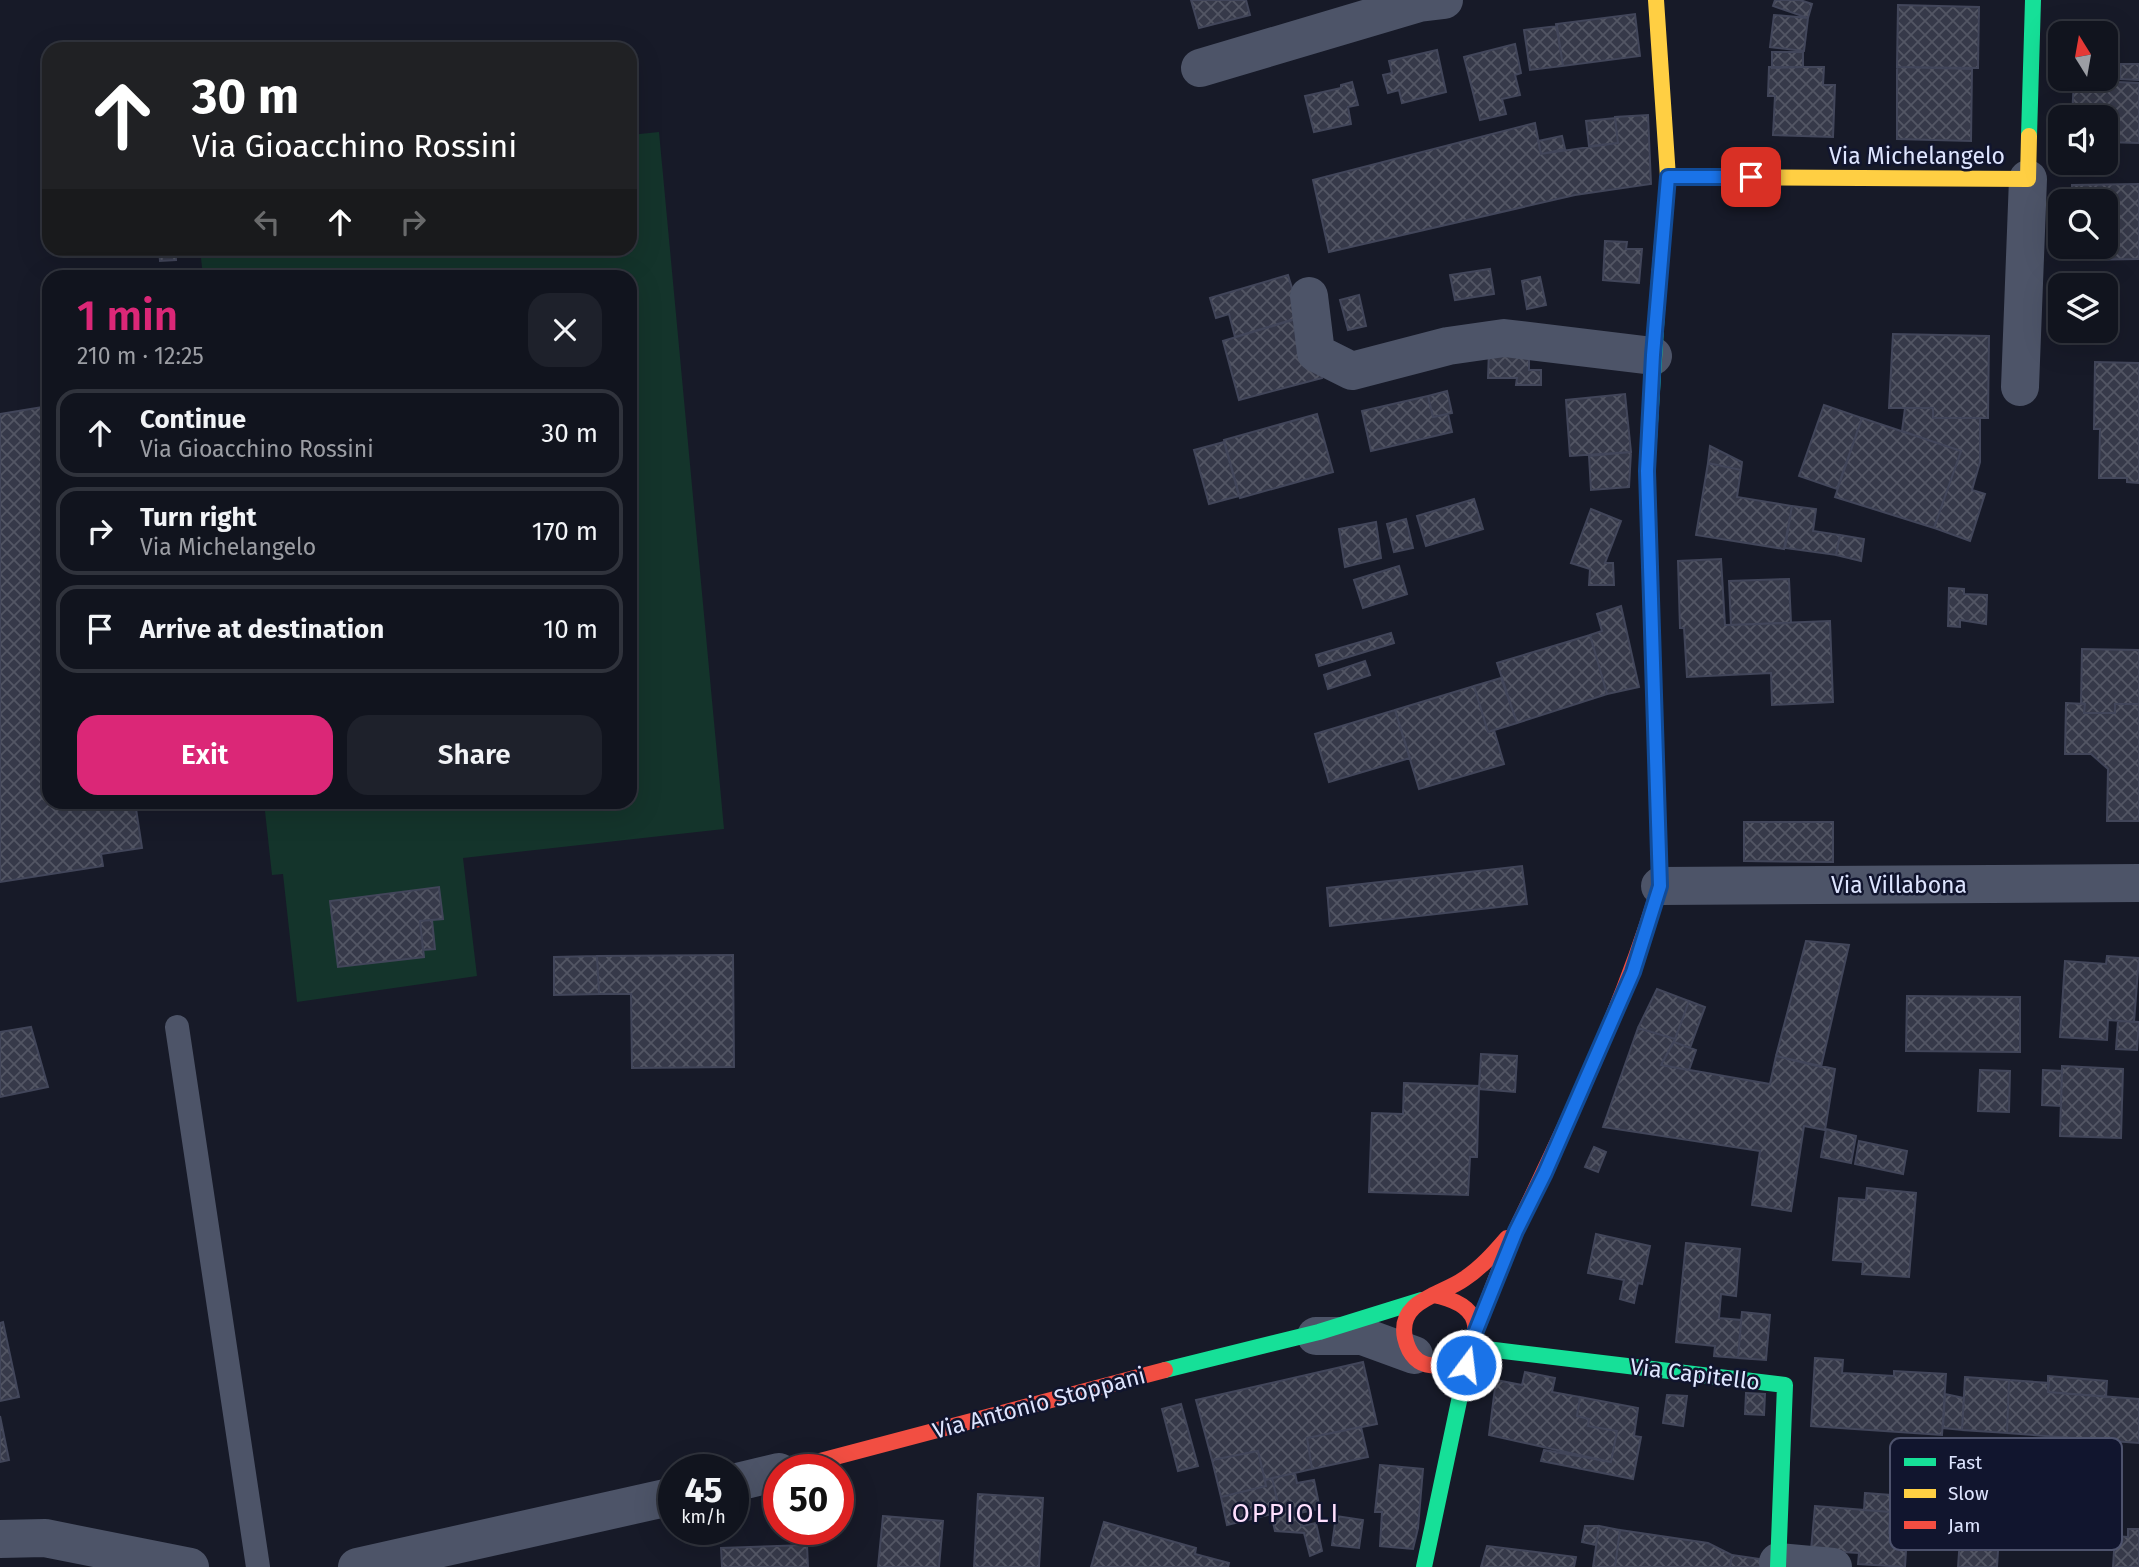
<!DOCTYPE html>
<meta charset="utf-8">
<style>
body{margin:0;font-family:"Fira Sans",sans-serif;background:#1e212b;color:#f1f3f6;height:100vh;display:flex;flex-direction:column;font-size:26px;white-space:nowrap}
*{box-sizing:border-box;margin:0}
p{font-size:23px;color:#9c9ea4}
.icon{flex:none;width:38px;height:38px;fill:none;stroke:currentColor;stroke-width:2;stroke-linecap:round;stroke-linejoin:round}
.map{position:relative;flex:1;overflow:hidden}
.panel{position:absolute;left:42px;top:270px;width:595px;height:539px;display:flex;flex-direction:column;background:#11141e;border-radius:21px;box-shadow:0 7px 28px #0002,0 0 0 2px #30333c}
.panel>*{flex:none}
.top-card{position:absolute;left:42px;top:42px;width:595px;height:214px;border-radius:21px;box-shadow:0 7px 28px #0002,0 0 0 2px #30333c;background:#202124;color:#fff;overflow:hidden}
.needle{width:46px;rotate:349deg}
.tools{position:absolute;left:2048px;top:21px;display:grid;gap:14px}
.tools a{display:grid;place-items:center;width:70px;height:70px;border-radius:14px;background:#11141e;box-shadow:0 7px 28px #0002,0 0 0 2px #30333c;font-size:35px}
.speed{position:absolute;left:658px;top:1454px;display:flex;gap:14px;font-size:35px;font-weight:700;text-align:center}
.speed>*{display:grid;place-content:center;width:91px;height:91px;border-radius:50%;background:#11141e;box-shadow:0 7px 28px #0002,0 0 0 2px #30333c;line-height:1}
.speed small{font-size:18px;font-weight:400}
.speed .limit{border:10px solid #d22;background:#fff;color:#111}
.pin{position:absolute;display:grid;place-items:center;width:60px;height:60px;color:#fff;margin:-30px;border-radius:14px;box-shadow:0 4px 10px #0006}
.me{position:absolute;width:77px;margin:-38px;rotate:15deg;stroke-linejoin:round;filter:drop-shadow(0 0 5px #0008)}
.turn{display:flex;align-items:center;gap:24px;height:147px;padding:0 35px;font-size:32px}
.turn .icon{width:91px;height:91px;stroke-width:2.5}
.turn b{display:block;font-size:49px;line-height:60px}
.lanes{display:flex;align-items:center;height:66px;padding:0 35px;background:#0003;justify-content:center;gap:35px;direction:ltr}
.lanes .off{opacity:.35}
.round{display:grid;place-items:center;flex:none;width:74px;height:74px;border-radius:21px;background:#1e212b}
.summary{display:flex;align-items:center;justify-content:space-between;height:119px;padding:0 35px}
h1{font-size:42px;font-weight:600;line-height:52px;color:#db2777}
.cta{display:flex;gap:14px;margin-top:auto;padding:14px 35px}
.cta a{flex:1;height:80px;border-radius:21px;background:#db2777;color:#fff;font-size:28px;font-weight:600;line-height:80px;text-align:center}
.cta a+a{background:#1e212b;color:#f1f3f6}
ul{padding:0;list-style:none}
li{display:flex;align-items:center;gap:21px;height:88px;margin:0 14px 10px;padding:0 21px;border:4px solid #30333c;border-radius:21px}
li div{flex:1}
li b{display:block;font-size:26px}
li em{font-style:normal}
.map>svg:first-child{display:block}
.grass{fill:#14342b}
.building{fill:url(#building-cross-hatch);stroke:#42465a;stroke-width:2}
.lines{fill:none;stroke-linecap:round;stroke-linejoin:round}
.lane{stroke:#4d5468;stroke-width:24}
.street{stroke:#4d5468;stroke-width:38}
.fast{stroke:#16e098;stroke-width:16}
.slow{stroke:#ffcf43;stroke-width:16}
.jam{stroke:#f24e42;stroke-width:16}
.route-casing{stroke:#114b97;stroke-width:18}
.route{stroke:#1a73e8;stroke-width:12}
.labels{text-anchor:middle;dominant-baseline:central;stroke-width:5;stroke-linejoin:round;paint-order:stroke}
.street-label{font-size:23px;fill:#dee5ff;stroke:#11152e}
.quarter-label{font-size:26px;letter-spacing:2px;fill:#ffe0fe;stroke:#11152e}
.key{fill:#11152e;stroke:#4e536d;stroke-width:2}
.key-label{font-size:19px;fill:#dee5ff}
</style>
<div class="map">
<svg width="2139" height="1567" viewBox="0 0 2139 1567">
<defs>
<pattern id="building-cross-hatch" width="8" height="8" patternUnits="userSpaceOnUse" patternTransform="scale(1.75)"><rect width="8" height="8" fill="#363949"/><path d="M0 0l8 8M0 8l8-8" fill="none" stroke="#535664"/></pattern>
</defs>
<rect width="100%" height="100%" fill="#171a28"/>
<!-- grass -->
<path class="grass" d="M 659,132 L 724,829 L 463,858 L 477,976 L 297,1002 L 283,874 L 272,875 L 264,802 L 630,802 L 630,276 L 203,276 L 200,249 L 630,248 L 630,135 Z"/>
<!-- building -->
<path class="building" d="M 1191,0 L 1246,0 L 1250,15 L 1199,28 Z
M 1775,0 L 1800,0 L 1812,4 L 1808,18 L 1773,6 Z
M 1898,5 L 1979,7 L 1978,68 L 1897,67 Z
M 1635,14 L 1640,56 L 1563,66 L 1556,24 Z
M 1774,15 L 1808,18 L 1804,51 L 1770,47 Z
M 1557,26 L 1563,66 L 1530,70 L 1524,30 Z
M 1515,44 L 1521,73 L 1515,75 L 1520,95 L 1502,99 L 1506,114 L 1480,120 L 1464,57 Z
M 1437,50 L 1446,92 L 1402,103 L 1399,90 L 1388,93 L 1383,75 L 1392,73 L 1389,61 Z
M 1772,52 L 1803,52 L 1803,67 L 1772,68 Z
M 2121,64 L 2139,64 L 2139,80 L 2120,79 Z
M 1769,67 L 1824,67 L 1823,85 L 1835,85 L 1833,137 L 1773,135 L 1775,96 L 1768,96 Z
M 1897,67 L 1972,69 L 1971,141 L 1897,139 Z
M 2074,80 L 2139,83 L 2139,143 L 2105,142 L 2105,117 L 2072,117 Z
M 1352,82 L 1358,105 L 1348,107 L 1351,124 L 1314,132 L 1305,96 L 1341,88 L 1341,85 Z
M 1648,115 L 1651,184 L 1575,195 L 1329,252 L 1313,180 L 1535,123 L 1541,154 L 1618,143 L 1615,117 Z
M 1615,118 L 1618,143 L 1589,146 L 1586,121 Z
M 1562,136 L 1565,149 L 1541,154 L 1538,141 Z
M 2139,184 L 2139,259 L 2079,260 L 2079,247 L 2105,247 L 2105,201 L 2072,201 L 2072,185 Z
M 1605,241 L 1627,242 L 1626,249 L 1642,249 L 1639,283 L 1603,280 Z
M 159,248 L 175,248 L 176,260 L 160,261 Z
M 1490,269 L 1494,294 L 1455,300 L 1450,275 Z
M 1288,275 L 1301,317 L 1235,337 L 1229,314 L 1216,318 L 1210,298 Z
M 1540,277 L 1546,305 L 1527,309 L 1522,281 Z
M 1359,295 L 1366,326 L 1348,330 L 1340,300 Z
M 1306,316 L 1322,378 L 1239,400 L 1223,341 Z
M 1893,334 L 1989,336 L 1988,418 L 1933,418 L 1933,408 L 1889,408 Z
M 1489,350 L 1529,350 L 1529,370 L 1541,370 L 1541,385 L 1516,385 L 1517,378 L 1488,378 Z
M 2095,362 L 2139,363 L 2139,483 L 2127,482 L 2127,478 L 2099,478 L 2100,429 L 2094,429 Z
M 1447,391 L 1452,413 L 1433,417 L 1428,396 Z
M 1625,394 L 1631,452 L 1570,456 L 1566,400 Z
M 1428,396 L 1433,417 L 1448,414 L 1452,432 L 1371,451 L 1362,411 Z
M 1824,405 L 1862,418 L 1837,489 L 1799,476 Z
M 49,406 L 49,802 L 135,802 L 142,848 L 101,854 L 103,866 L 0,882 L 0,414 Z
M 1905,408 L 1933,408 L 1933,418 L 1980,418 L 1980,462 L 1972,490 L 1985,494 L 1970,541 L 1934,528 L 1961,451 L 1902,431 Z
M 1317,414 L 1333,472 L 1240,498 L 1224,440 Z
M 1862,418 L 1961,451 L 1934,528 L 1835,497 Z
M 1224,442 L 1239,496 L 1209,504 L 1194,450 Z
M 1710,446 L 1742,462 L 1741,470 L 1708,463 Z
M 1631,452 L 1629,487 L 1591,490 L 1589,456 Z
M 1708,463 L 1741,470 L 1737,497 L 1792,506 L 1784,549 L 1696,535 Z
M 1474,499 L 1483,529 L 1426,546 L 1417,516 Z
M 1792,506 L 1816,509 L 1813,531 L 1840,535 L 1836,555 L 1785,548 Z
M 1591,509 L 1621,521 L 1605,563 L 1613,563 L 1614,585 L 1589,585 L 1590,569 L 1571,563 Z
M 1406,519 L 1413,548 L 1394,552 L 1387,524 Z
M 1376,522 L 1381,558 L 1345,567 L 1339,529 Z
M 1840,535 L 1864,539 L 1861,561 L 1836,555 Z
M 1721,559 L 1725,625 L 1830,621 L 1833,702 L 1772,705 L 1771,673 L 1687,677 L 1684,628 L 1680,628 L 1678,561 Z
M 1399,566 L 1407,594 L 1363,608 L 1354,580 Z
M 1789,579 L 1791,623 L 1731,625 L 1729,581 Z
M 1949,588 L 1964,589 L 1964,594 L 1987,595 L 1986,624 L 1960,620 L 1960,627 L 1948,626 Z
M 1621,606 L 1639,687 L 1607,694 L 1590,635 L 1602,631 L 1597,614 Z
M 1391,633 L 1394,643 L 1319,666 L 1316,655 Z
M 1590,635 L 1607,694 L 1517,723 L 1497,663 Z
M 2082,649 L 2139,650 L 2139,704 L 2115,704 L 2115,713 L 2084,713 L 2085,704 L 2081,703 Z
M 1365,661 L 1370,675 L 1328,689 L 1324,675 Z
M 1501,678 L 1517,723 L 1488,732 L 1474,686 Z
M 1474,686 L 1488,732 L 1494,730 L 1504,764 L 1419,789 L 1395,710 Z
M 2066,703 L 2085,704 L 2084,713 L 2115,713 L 2115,704 L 2139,704 L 2139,821 L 2107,821 L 2108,769 L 2091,754 L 2065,754 Z
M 1395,710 L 1410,758 L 1329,782 L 1315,734 Z
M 1744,822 L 1833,822 L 1833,862 L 1744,861 Z
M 1522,866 L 1527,904 L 1330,926 L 1327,888 Z
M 439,887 L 443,919 L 420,921 L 424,957 L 338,967 L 330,901 Z
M 432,920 L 435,949 L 423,950 L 420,921 Z
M 1806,941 L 1849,945 L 1821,1067 L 1776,1056 Z
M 733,955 L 734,1067 L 632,1068 L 631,994 L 599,994 L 597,956 Z
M 597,956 L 599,994 L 554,995 L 554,957 Z
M 2107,956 L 2139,958 L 2134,1022 L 2108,1020 L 2107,1040 L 2060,1037 L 2065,961 L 2106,964 Z
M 1657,989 L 1689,1001 L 1675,1039 L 1638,1028 Z
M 1907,996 L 2020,997 L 2020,1052 L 1906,1051 Z
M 1689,1001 L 1705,1007 L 1690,1048 L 1674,1042 Z
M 2118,1021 L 2139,1022 L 2137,1050 L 2116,1049 Z
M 31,1027 L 48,1087 L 0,1097 L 0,1032 Z
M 1638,1028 L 1675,1039 L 1661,1065 L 1770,1084 L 1776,1056 L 1835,1069 L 1825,1130 L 1804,1126 L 1791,1211 L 1752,1205 L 1760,1151 L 1603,1127 Z
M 1674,1042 L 1696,1050 L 1689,1070 L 1661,1065 Z
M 1481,1054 L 1517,1056 L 1515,1092 L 1479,1089 Z
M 2062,1066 L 2123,1069 L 2121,1138 L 2060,1136 Z
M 1980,1070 L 2010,1071 L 2009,1112 L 1978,1111 Z
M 2043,1070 L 2062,1071 L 2061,1106 L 2042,1105 Z
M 1404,1083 L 1479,1086 L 1477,1157 L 1470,1157 L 1468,1195 L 1369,1192 L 1372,1113 L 1403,1114 Z
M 1826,1129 L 1856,1136 L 1851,1163 L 1821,1157 Z
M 1859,1141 L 1907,1151 L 1903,1174 L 1855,1164 Z
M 1594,1147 L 1606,1152 L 1598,1172 L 1585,1167 Z
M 1867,1188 L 1916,1193 L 1909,1277 L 1862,1274 L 1863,1262 L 1833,1260 L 1839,1198 L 1866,1200 Z
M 1596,1234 L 1650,1246 L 1642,1284 L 1638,1283 L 1634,1303 L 1620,1299 L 1624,1280 L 1588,1273 Z
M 1686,1243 L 1740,1249 L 1736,1296 L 1721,1294 L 1719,1318 L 1741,1320 L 1738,1358 L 1714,1356 L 1715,1346 L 1676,1342 Z
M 1742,1312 L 1770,1315 L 1766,1360 L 1738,1358 Z
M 3,1322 L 19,1397 L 0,1401 L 0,1323 Z
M 1815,1358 L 1843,1360 L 1842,1373 L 1894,1376 L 1894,1371 L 1946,1374 L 1942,1435 L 1811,1426 Z
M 1363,1362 L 1377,1424 L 1307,1438 L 1312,1469 L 1265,1480 L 1258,1451 L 1212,1460 L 1196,1400 Z
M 1525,1372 L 1555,1378 L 1552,1392 L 1580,1397 L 1577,1416 L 1589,1419 L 1588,1426 L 1617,1431 L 1611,1462 L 1489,1435 L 1496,1380 L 1522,1385 Z
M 2048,1376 L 2107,1381 L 2106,1397 L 2048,1392 Z
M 1965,1377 L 2009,1380 L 2007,1433 L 1962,1430 Z
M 2009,1380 L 2049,1383 L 2048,1392 L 2139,1399 L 2139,1443 L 2007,1433 Z
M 1746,1393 L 1765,1394 L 1764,1415 L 1745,1414 Z
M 1945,1394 L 1964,1398 L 1962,1430 L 1943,1428 Z
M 1667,1395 L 1687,1396 L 1683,1426 L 1663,1423 Z
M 1580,1397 L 1638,1408 L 1634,1436 L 1641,1437 L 1633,1479 L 1541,1461 L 1544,1450 L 1611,1462 L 1617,1431 L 1588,1426 L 1589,1419 L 1577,1416 Z
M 1181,1404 L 1198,1466 L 1178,1471 L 1162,1409 Z
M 0,1416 L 9,1460 L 0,1462 Z
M 1361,1427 L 1368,1457 L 1312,1469 L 1307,1438 Z
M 1258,1451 L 1266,1486 L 1221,1497 L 1212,1460 Z
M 1380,1465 L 1423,1469 L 1418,1528 L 1413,1549 L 1380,1546 L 1382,1512 L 1375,1512 Z
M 1295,1473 L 1297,1483 L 1314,1480 L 1320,1509 L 1299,1513 L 1302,1526 L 1316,1523 L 1322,1551 L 1310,1556 L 1304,1533 L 1275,1531 L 1271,1514 L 1280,1512 L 1272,1478 Z
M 1272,1478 L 1280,1512 L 1227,1525 L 1221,1497 L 1266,1486 L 1265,1480 Z
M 1964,1483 L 2002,1486 L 1997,1567 L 1958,1567 Z
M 1865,1493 L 1891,1495 L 1890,1512 L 1864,1510 Z
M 978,1494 L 1043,1498 L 1039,1567 L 974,1567 Z
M 1815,1506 L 1890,1512 L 1889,1533 L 1907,1534 L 1905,1567 L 1858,1564 L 1859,1553 L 1811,1550 Z
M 883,1516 L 943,1521 L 939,1567 L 878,1567 Z
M 1336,1516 L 1363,1520 L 1359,1548 L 1332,1545 Z
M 1104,1522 L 1196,1548 L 1195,1554 L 1229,1563 L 1228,1567 L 1091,1567 Z
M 1585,1526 L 1599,1526 L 1596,1545 L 1582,1542 Z
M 1599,1526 L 1620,1530 L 1615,1567 L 1593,1567 Z
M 2128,1529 L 2139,1529 L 2139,1567 L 2113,1567 L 2115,1536 L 2128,1537 Z
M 1620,1530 L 1708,1543 L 1732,1555 L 1730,1567 L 1615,1567 Z
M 807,1545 L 808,1567 L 722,1567 L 721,1548 Z
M 1487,1546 L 1576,1557 L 1574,1567 L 1481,1567 Z
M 1732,1555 L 1767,1560 L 1766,1567 L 1730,1567 Z"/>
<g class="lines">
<!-- lane -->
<path class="lane" d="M 177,1027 L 258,1567"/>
<!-- street -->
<path class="street" d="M 1200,68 L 1419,3 L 1444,0
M 1309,296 L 1316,353 L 1352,371 L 1448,346 L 1504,338 L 1653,356
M 2020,387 L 2028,179
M 1660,886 L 2139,883
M 1316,1336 L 1362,1336 L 1414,1355
M 733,1483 L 779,1472
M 0,1539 L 45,1538 L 190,1567
M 1778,1562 L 1833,1567
M 357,1567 L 674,1496"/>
<!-- fast -->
<path class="fast" d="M 2029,136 L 2033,0
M 1656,897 L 1660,886 L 1647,471 L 1659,279
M 1470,1347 L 1785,1385 L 1778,1567
M 1165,1370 L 1319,1332 L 1422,1300
M 1424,1567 L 1470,1349"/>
<!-- slow -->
<path class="slow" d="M 1656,0 L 1668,177 L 1659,279
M 1668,177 L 2028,179 L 2029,136"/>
<!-- jam -->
<path class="jam" d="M 1433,1295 C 1535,1315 1422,1412 1405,1338 C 1397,1300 1442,1295 1464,1279 C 1481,1268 1494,1253 1507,1238
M 1475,1333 C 1491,1294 1504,1253 1523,1215 C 1573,1111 1622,1007 1656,897
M 786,1470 L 1165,1370"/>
</g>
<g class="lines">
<!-- route casing -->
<g class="route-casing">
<path id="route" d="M 1466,1365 L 1475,1333 L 1516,1231 L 1545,1173 L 1633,972 L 1660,886 L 1647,471 L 1653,355 L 1668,177 L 1751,177"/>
</g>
<!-- route -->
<use href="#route" class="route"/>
</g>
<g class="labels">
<!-- street labels -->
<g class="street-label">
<text x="1917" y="156">Via Michelangelo</text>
<text x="1899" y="885">Via Villabona</text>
<text transform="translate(1695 1374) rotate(7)">Via Capitello</text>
<text transform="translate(1039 1403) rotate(-15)">Via Antonio Stoppani</text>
</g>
<!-- quarter labels -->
<g class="quarter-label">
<text x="1286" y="1513">OPPIOLI</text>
</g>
</g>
<!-- legend -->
<rect x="1890" y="1438" width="232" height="112" rx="10" class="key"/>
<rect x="1904" y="1458" width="32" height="8" fill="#16e098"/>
<rect x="1904" y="1489" width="32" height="9" fill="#ffcf43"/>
<rect x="1904" y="1521" width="32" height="8" fill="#f24e42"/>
<g class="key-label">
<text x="1948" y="1469">Fast</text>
<text x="1948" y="1500">Slow</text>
<text x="1948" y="1532">Jam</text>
</g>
</svg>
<div class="tools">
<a><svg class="needle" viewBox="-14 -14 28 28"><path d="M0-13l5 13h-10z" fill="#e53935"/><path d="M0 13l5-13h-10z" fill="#9c9ea4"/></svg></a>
<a><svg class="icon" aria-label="sound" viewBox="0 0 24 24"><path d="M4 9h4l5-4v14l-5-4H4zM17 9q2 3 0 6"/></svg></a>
<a><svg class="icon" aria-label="search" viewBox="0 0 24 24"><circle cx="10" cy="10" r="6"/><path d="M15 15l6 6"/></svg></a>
<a><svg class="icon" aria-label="layers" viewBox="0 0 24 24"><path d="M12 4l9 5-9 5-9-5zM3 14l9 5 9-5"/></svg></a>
</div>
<div class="speed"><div>45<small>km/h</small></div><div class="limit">50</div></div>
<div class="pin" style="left:1751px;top:177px;background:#d93025"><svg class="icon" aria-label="arrive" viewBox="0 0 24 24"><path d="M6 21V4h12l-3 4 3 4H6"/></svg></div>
<svg class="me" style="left:1466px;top:1365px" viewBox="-20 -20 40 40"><circle r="17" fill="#1a73e8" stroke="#fff" stroke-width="3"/><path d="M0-11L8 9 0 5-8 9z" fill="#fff"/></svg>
<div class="top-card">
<div class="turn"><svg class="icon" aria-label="ahead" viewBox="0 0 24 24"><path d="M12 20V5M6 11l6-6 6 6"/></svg><div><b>30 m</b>Via Gioacchino Rossini</div></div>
<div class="lanes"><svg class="icon off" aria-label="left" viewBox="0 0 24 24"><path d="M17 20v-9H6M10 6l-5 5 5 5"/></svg><svg class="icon" aria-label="ahead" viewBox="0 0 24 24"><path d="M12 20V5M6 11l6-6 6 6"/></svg><svg class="icon off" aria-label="right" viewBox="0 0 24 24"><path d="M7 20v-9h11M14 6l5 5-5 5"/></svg></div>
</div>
<section class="panel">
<div class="summary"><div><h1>1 min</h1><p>210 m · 12:25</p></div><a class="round"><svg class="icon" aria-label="close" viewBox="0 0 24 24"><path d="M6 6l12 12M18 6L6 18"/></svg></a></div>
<ul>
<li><svg class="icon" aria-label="ahead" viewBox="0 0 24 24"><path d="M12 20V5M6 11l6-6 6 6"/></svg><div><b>Continue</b><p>Via Gioacchino Rossini</p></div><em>30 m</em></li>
<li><svg class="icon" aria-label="right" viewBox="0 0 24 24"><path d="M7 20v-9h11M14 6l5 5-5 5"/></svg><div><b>Turn right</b><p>Via Michelangelo</p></div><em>170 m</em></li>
<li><svg class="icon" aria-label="arrive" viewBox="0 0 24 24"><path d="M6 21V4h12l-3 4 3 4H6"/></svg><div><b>Arrive at destination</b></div><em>10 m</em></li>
</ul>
<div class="cta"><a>Exit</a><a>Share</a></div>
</section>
</div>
